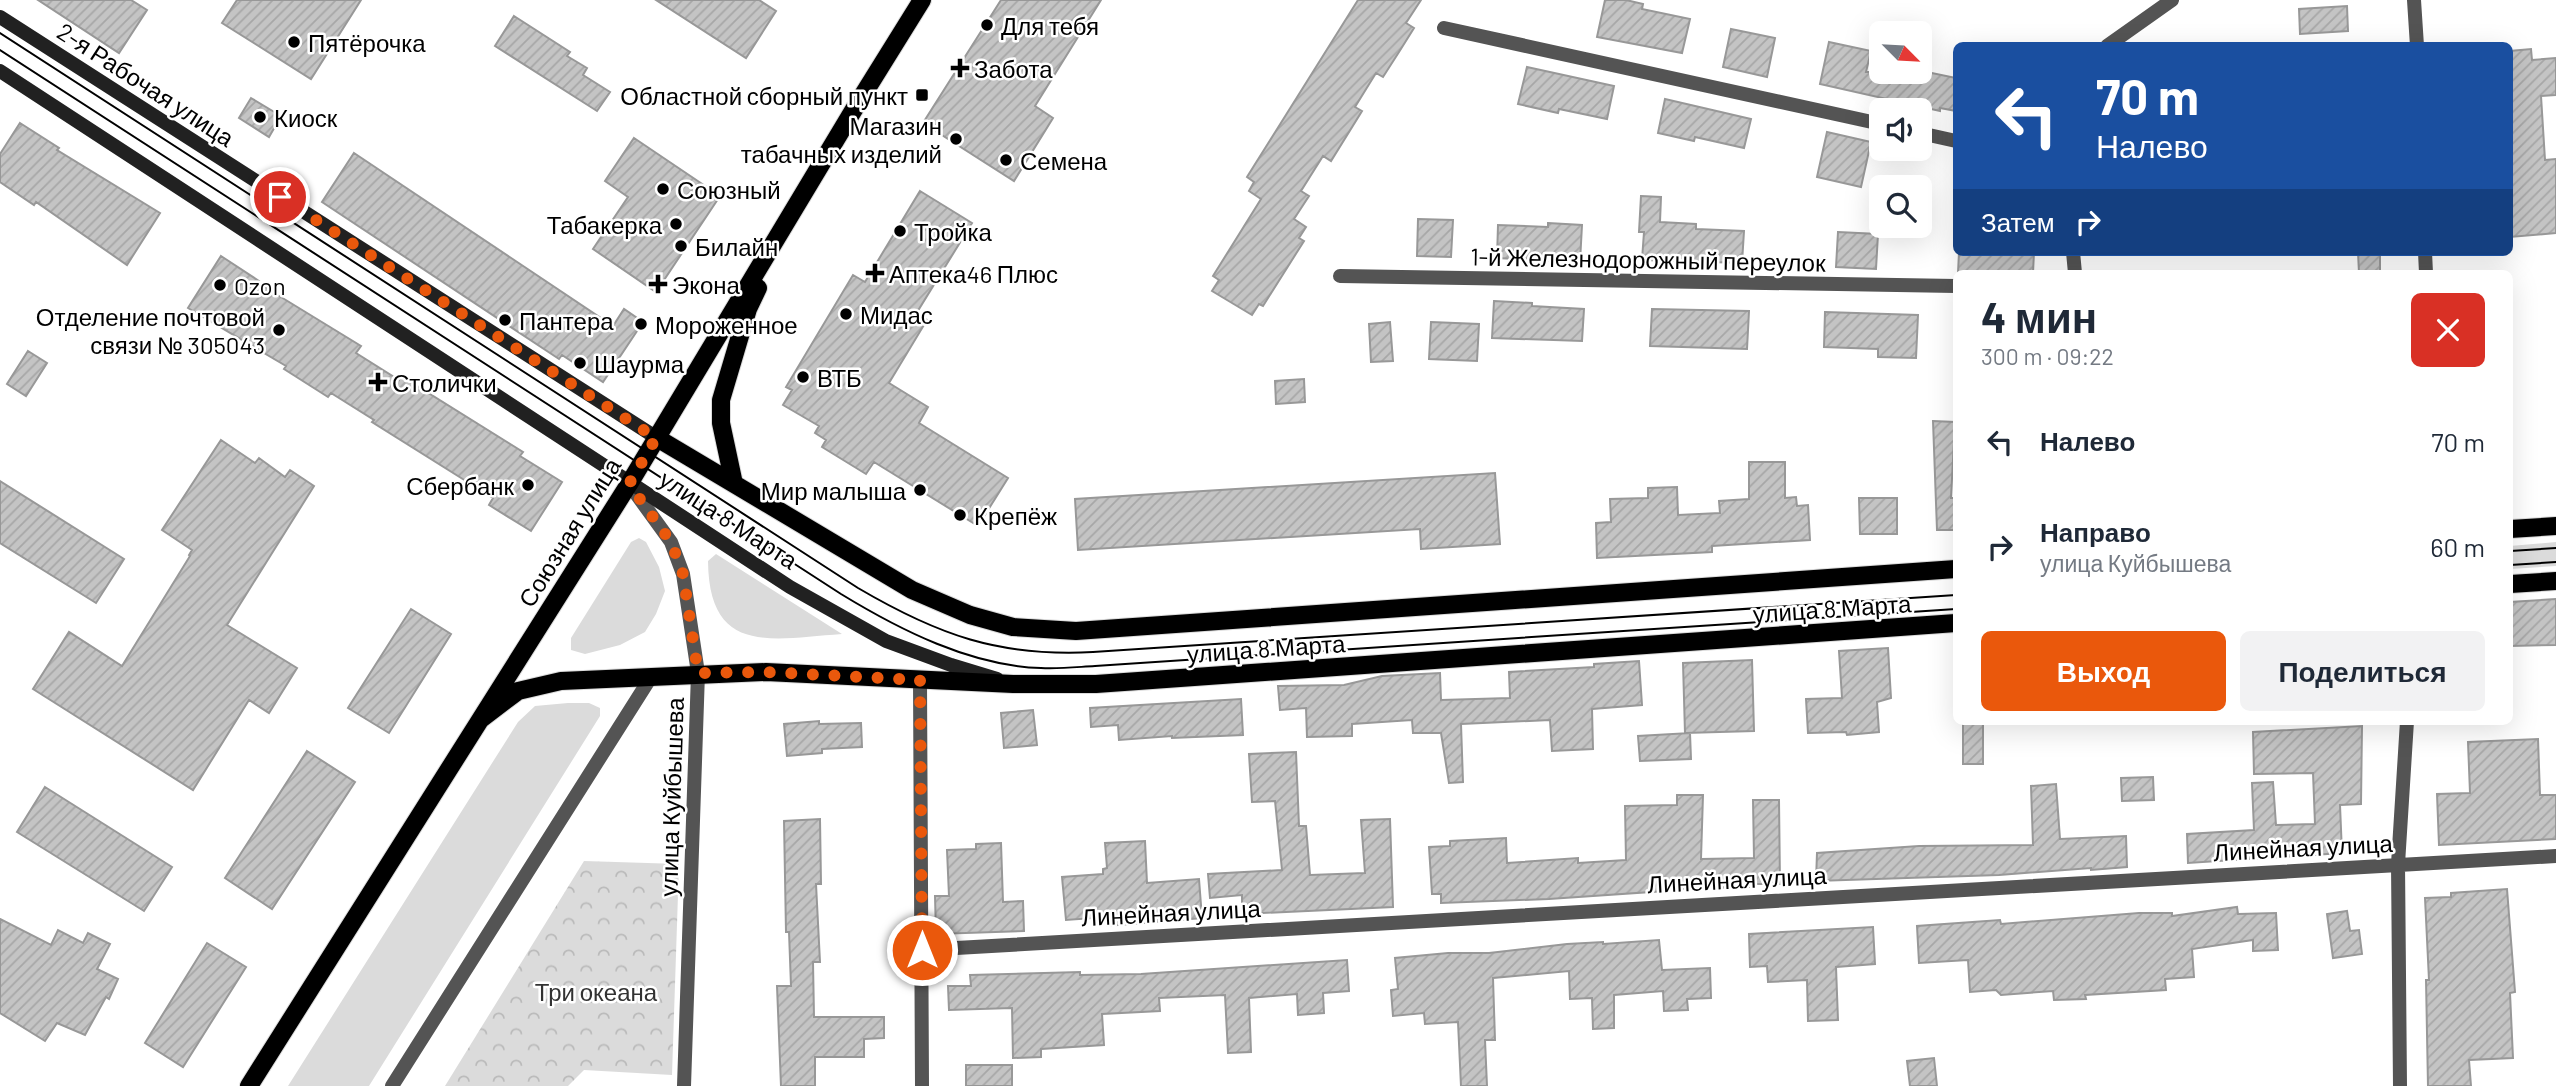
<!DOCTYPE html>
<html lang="ru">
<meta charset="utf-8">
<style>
body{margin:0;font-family:Barlow,sans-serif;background:#f2f2f3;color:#1f2937;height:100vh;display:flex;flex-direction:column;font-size:26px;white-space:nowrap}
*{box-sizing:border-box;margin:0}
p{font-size:23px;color:#747a83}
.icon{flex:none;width:38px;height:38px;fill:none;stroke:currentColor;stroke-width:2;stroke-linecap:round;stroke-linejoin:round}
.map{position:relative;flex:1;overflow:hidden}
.side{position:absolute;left:1953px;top:270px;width:560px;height:455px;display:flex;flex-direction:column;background:#fff;border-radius:10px;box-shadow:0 7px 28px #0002}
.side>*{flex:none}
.top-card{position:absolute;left:1953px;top:42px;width:560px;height:214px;border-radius:10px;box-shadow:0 7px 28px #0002;background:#1a4fa0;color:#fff;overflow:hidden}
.needle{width:46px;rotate:114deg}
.controls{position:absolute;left:1869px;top:21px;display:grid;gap:14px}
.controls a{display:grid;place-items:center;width:63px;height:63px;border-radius:10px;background:#fff;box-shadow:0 7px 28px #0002;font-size:35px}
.pin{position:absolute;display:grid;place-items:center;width:60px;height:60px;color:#fff;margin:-30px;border:4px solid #fff;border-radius:50%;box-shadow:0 2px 7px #0007}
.me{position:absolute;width:77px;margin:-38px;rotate:0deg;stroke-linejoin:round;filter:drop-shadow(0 0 5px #0008)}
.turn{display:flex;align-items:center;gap:24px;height:147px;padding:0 28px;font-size:32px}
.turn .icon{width:91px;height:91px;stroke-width:2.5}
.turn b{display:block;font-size:49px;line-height:60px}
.then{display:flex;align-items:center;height:66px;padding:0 28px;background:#0003;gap:14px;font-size:26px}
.round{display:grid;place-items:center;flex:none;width:74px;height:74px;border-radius:10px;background:#f2f2f3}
.summary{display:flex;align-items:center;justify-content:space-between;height:119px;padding:0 28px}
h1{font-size:42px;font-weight:700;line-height:52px}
.action{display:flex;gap:14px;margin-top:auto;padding:14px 28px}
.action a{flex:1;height:80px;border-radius:10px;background:#ea580c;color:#fff;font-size:28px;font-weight:700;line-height:80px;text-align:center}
.action a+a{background:#f2f2f3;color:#1f2937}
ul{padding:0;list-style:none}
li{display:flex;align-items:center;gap:21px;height:105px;padding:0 28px}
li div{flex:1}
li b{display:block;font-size:26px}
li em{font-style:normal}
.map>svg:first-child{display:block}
.green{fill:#dbdbdb}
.forest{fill:url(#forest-crowns)}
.building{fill:url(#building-hatch);stroke:#989898;stroke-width:2}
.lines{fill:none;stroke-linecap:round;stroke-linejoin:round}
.primary-casing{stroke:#dbdbdb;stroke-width:20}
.minor{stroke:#545454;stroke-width:14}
.secondary{stroke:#212121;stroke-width:14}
.primary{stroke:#000;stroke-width:18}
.tram{stroke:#000;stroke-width:2}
.route{stroke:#ea580c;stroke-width:12;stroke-dasharray:0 21.6}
.poi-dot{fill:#000;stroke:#fff;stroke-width:2.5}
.labels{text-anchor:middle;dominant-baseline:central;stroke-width:5;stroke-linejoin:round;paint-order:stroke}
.poi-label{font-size:24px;fill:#000;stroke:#fff;text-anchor:start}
.street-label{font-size:24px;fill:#000;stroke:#fff}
.park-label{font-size:24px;fill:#323232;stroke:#fff}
</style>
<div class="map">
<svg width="2556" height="1086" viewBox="0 0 2556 1086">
<defs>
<pattern id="forest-crowns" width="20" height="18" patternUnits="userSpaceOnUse" patternTransform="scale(1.75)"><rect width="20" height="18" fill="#dbdbdb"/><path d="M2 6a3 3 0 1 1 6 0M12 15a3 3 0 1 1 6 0" fill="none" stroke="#bababa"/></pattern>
<pattern id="building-hatch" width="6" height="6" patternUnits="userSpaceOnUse" patternTransform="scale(1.75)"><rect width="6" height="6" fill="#c4c4c4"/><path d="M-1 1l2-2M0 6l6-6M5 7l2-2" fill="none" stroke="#a7a7a7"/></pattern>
</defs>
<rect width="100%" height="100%" fill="#fff"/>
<!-- green -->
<path class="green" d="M 639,538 L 646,542 L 659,567 L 665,591 L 656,614 L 645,632 L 620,645 L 585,654 L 571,650 L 571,638 L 631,542 Z
M 2556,542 L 2556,566 L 2510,569 L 2510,546 Z
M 716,554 L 842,634 C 771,639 709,656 708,561 Z
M 568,703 L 589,703 L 600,708 L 600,716 L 369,1086 L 288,1086 L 518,722 L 535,706 Z"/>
<!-- forest -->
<path class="forest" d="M 584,861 L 679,864 L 672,1075 L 584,1070 L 568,1086 L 445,1086 Z"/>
<!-- building -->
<path class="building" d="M 38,0 L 131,0 L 147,10 L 119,53 Z
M 237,0 L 361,0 L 311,79 L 222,23 Z
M 656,0 L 759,0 L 776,11 L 746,58 Z
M 1001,0 L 1101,0 L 1035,106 L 1053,118 L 1014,181 L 923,123 Z
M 1358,0 L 1421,0 L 1406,23 L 1414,28 L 1399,52 L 1383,77 L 1376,73 L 1355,107 L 1362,111 L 1331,161 L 1323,156 L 1301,191 L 1309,196 L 1294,219 L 1306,227 L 1299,238 L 1304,241 L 1263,306 L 1259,304 L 1252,315 L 1212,291 L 1219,280 L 1213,276 L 1261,199 L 1249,191 L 1254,182 L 1247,177 Z
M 1605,0 L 1626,0 L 1643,4 L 1642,9 L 1690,19 L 1682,53 L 1597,37 Z
M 2347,6 L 2348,31 L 2300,34 L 2299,9 Z
M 514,16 L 570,52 L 567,56 L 587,68 L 583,75 L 610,92 L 597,111 L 495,46 Z
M 1731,29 L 1775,38 L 1767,77 L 1723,67 Z
M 1829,42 L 1871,51 L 1866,72 L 1927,72 L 1956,78 L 1956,111 L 1940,108 L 1940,111 L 1820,84 Z
M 2531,49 L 2532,60 L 2556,58 L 2556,95 L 2541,96 L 2545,160 L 2556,159 L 2556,233 L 2510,237 L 2510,51 Z
M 1527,67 L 1614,86 L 1607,119 L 1559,109 L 1558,113 L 1518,104 Z
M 251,98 L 281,116 L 269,137 L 239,118 Z
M 1665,99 L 1751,119 L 1744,148 L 1695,137 L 1694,141 L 1658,133 Z
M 20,123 L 59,148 L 57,150 L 160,213 L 127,265 L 36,202 L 34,205 L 0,182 L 0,154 Z
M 1827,132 L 1871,142 L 1861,187 L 1817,177 Z
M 634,138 L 720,196 L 656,292 L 593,249 L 628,197 L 605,181 Z
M 354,153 L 613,326 L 624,309 L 643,322 L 603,382 L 562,355 L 559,359 L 322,202 Z
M 920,191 L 972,223 L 916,314 L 927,320 L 889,383 L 928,407 L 919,423 L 1008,478 L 978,526 L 874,462 L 866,474 L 822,447 L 826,440 L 815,433 L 819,426 L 783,405 L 792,390 L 786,387 L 853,275 L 865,282 Z
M 1641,196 L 1661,197 L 1660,222 L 1696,224 L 1696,229 L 1744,231 L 1742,263 L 1642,260 L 1644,232 L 1639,232 Z
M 1418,219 L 1453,220 L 1451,257 L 1417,256 Z
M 1548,223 L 1582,225 L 1580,262 L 1497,258 L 1498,225 L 1548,227 Z
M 1838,232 L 1878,234 L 1876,269 L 1836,267 Z
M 1959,252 L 2034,252 L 2033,273 L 1958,273 Z
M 2358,252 L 2380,252 L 2380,273 L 2359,273 Z
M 221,256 L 259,281 L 258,283 L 361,346 L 356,353 L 399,380 L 401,376 L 523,452 L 520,456 L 562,482 L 531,531 L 489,505 L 493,498 L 372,422 L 374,420 L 331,393 L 328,397 L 284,369 L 286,366 L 188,308 Z
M 1494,301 L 1532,303 L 1532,306 L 1584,309 L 1582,341 L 1492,338 Z
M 1652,309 L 1749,311 L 1747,349 L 1650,346 Z
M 1825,312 L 1918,315 L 1916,358 L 1878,357 L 1878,349 L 1824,347 Z
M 1390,322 L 1393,361 L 1371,362 L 1369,324 Z
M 1431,322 L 1479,324 L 1477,361 L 1429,359 Z
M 28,351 L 47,363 L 26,396 L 7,384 Z
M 1304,379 L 1305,402 L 1276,404 L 1275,381 Z
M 1933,421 L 1955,422 L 1951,498 L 1956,498 L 1956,530 L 1937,530 Z
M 221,440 L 255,463 L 259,458 L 285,477 L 290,470 L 314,486 L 227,625 L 297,668 L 269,713 L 249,700 L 193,790 L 33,689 L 69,632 L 122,666 L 190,556 L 189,555 L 192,550 L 162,530 Z
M 1749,462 L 1785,462 L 1785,498 L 1796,497 L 1797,506 L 1808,505 L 1810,540 L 1712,546 L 1712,552 L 1597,558 L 1596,523 L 1611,522 L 1610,499 L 1648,498 L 1648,488 L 1677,487 L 1678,515 L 1720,513 L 1719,501 L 1749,499 Z
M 1495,473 L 1500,544 L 1421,549 L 1420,529 L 1078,550 L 1075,499 Z
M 0,481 L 124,559 L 96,603 L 0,543 Z
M 1859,498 L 1897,498 L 1897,534 L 1860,534 Z
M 2556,599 L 2556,645 L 2510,646 L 2510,602 Z
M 411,609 L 451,634 L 389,733 L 348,708 Z
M 1888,648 L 1891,698 L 1877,702 L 1879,732 L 1847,735 L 1846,732 L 1808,733 L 1806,699 L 1842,698 L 1839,651 Z
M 1752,660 L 1754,731 L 1685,733 L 1683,663 Z
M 1639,661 L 1642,705 L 1592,709 L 1593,749 L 1552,751 L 1550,720 L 1461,724 L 1463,782 L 1449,783 L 1441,733 L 1413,733 L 1412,720 L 1352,724 L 1352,736 L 1307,737 L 1306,708 L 1280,710 L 1278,686 L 1344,685 L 1382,676 L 1440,673 L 1441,700 L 1510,698 L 1509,672 L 1594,667 L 1594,664 Z
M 1241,699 L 1243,735 L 1172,738 L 1172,736 L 1119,740 L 1118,725 L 1091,727 L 1090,708 Z
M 1033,710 L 1037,745 L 1004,748 L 1001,713 Z
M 819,721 L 819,724 L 861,723 L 862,747 L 822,749 L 822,753 L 787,756 L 784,724 Z
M 1963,721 L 1983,721 L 1983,764 L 1963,764 Z
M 2362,726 L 2361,804 L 2340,805 L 2342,853 L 2188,863 L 2187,834 L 2254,830 L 2252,783 L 2273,782 L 2276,825 L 2315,824 L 2313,773 L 2254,774 L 2253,732 Z
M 1690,733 L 1691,759 L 1640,761 L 1638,736 Z
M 2538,739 L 2540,795 L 2556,795 L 2556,839 L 2439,845 L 2437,794 L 2470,793 L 2468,742 Z
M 307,751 L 355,782 L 272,909 L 225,878 Z
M 1296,752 L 1299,826 L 1306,826 L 1310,875 L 1365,873 L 1361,820 L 1390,819 L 1393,907 L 1242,914 L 1242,895 L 1210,898 L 1208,874 L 1282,870 L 1275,801 L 1252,802 L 1249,754 Z
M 2153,777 L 2154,800 L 2122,801 L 2121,778 Z
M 2056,784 L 2060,839 L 2126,836 L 2127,867 L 2091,870 L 2091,868 L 1999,875 L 1816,881 L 1817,853 L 1919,846 L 2033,845 L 2031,786 Z
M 45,787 L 172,867 L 144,911 L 17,832 Z
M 1677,795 L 1703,795 L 1701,859 L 1754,858 L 1753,800 L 1779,800 L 1780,884 L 1749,884 L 1749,887 L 1664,889 L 1665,891 L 1549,899 L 1441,903 L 1441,894 L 1432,894 L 1429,847 L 1450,846 L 1450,841 L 1506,838 L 1507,863 L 1578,858 L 1578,863 L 1626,860 L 1625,806 L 1677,805 Z
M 820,819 L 821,884 L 816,884 L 820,962 L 813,962 L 814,1017 L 884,1017 L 884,1038 L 864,1039 L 864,1057 L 815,1057 L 815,1086 L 781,1086 L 777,986 L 791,986 L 789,932 L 786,932 L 784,821 Z
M 1145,841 L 1147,883 L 1199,879 L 1202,918 L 1107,926 L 1107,917 L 1066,920 L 1062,877 L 1103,874 L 1103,869 L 1107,868 L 1105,843 Z
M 1001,843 L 1003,902 L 1023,901 L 1024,931 L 936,934 L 935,896 L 949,896 L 947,850 L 976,849 L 976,844 Z
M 2507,889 L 2515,992 L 2510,993 L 2513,1058 L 2469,1060 L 2471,1086 L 2428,1086 L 2426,980 L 2429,980 L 2425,898 L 2451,897 L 2451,893 Z
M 2237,907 L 2238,914 L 2276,913 L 2278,950 L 2253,951 L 2253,940 L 2192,949 L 2194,977 L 2165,979 L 2166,990 L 2085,995 L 2086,999 L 2054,1000 L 2053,991 L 2001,995 L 1996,990 L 1970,992 L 1968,960 L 1919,963 L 1917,926 L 2000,920 L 2001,924 L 2139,913 L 2172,913 L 2172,916 Z
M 2347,911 L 2350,931 L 2359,930 L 2362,954 L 2333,958 L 2327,914 Z
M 0,919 L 51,945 L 58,930 L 83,943 L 88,933 L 110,944 L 97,969 L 118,979 L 109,999 L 106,997 L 85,1035 L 57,1023 L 45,1041 L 0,1013 Z
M 1873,927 L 1875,964 L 1836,967 L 1838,1020 L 1808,1021 L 1807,980 L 1768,982 L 1767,966 L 1750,967 L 1749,934 Z
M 1659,940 L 1662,970 L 1710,968 L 1711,998 L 1687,999 L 1688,1010 L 1664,1011 L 1663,991 L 1614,995 L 1614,1028 L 1593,1029 L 1592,998 L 1570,999 L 1569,971 L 1493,978 L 1495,1040 L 1485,1040 L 1487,1086 L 1461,1086 L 1458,1022 L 1425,1024 L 1424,1013 L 1393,1016 L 1391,990 L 1398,989 L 1395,958 L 1448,953 L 1489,953 L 1567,944 L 1603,942 L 1603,944 Z
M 207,943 L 246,967 L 183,1067 L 145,1043 Z
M 1347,960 L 1349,991 L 1323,993 L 1324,1013 L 1298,1015 L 1297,994 L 1249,998 L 1251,1052 L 1228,1053 L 1225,995 L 1159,998 L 1160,1011 L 1102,1014 L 1104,1045 L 1041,1049 L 1041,1057 L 1013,1058 L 1012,1008 L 949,1010 L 948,986 L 971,986 L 970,975 L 1080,972 L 1080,975 L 1141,974 Z
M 1934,1058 L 1937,1086 L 1910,1086 L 1907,1061 Z
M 966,1065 L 1012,1065 L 1012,1086 L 966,1086 Z"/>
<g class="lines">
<!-- primary casing -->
<g class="primary-casing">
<path id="primary" d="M 657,438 L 912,590 L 970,615 L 1013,627 L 1076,631 L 1956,569
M 734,484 L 721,423 L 721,400 L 748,309 L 758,288
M 2510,529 L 2556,526
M 2510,584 L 2556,581
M 481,719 L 518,691 L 561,681 L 766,672 L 1013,684 L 1096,684 L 1956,623
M 249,1086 L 629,484 L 853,111 L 922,0"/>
</g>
<!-- minor -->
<path class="minor" d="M 2414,0 L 2417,46
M 1444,28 L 1881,124
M 2107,46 L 2172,0
M 1920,133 L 1956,141
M 2073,252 L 2075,273
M 2425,252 L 2426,273
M 1340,276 L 1956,286
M 629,484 L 671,542 L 683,574 L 698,673 L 684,1086
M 920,680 L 922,1086
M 921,950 L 2556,856
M 392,1086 L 651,677
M 2400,1086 L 2398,864 L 2407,721"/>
<!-- secondary -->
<path class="secondary" d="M 0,17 L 657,438
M 0,71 L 790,587 L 886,641 L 951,665 L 997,679"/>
<!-- primary -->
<use href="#primary" class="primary"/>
<!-- tram -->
<path class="tram" d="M 0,33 L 858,588 C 938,635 999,657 1093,652 L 1956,595
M 0,50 L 841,594 C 900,630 971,666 1041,668 C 1059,669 1077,667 1095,666 L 1956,609
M 2510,551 L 2556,548
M 2510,565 L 2556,562"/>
</g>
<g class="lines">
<!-- route -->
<path class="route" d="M 280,197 L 656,438 L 629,484 L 671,542 L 683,574 L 698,673 L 766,672 L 920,680 L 922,950"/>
</g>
<!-- markers -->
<g class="poi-dot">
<circle cx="987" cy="25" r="7"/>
<circle cx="294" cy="42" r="7"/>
<path d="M956.5 57.5h7v7h7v7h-7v7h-7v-7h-7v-7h7z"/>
<rect x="915" y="88" width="14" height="14" rx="3.5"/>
<circle cx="260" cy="117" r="7"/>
<circle cx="956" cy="139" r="7"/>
<circle cx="1006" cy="160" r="7"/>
<circle cx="663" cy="189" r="7"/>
<circle cx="676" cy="224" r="7"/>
<circle cx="900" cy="231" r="7"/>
<circle cx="681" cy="246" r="7"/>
<path d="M871.5 262.5h7v7h7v7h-7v7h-7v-7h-7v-7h7z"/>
<path d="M654.5 273.5h7v7h7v7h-7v7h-7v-7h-7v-7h7z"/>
<circle cx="220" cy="285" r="7"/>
<circle cx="846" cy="314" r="7"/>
<circle cx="505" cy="320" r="7"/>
<circle cx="641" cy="324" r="7"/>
<circle cx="279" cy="330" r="7"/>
<circle cx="580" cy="363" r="7"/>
<circle cx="803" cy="377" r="7"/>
<path d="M374.5 371.5h7v7h7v7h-7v7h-7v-7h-7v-7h7z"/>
<circle cx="528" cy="485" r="7"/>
<circle cx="920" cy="490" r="7"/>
<circle cx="960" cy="515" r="7"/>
</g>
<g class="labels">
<!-- poi labels -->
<g class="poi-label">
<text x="1001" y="25">Для тебя</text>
<text x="308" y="42">Пятёрочка</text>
<text x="974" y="68">Забота</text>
<text x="908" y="95" text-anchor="end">Областной сборный пункт</text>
<text x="274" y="117">Киоск</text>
<text x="942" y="125" text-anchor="end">Магазин<tspan x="942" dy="28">табачных изделий</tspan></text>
<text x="1020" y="160">Семена</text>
<text x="677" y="189">Союзный</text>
<text x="662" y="224" text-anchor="end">Табакерка</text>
<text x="914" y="231">Тройка</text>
<text x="695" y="246">Билайн</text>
<text x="889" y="273">Аптека46 Плюс</text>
<text x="672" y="284">Экона</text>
<text x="234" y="285">Ozon</text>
<text x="860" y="314">Мидас</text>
<text x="265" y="316" text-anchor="end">Отделение почтовой<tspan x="265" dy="28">связи № 305043</tspan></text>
<text x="519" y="320">Пантера</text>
<text x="655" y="324">Мороженное</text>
<text x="594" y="363">Шаурма</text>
<text x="817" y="377">ВТБ</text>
<text x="392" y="382">Столички</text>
<text x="514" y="485" text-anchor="end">Сбербанк</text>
<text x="906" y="490" text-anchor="end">Мир малыша</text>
<text x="974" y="515">Крепёж</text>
</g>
<!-- street labels -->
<g class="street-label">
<text transform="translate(146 84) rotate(33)">2-я Рабочая улица</text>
<text transform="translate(1648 259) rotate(1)">1-й Железнодорожный переулок</text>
<text transform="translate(729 519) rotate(33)">улица 8 Марта</text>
<text transform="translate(569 532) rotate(-58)">Союзная улица</text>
<text transform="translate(1832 608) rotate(-4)">улица 8 Марта</text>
<text transform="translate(1266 648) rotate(-4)">улица 8 Марта</text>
<text transform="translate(671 797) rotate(-88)">улица Куйбышева</text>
<text transform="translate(2303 847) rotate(-3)">Линейная улица</text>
<text transform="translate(1737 879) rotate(-3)">Линейная улица</text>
<text transform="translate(1171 912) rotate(-3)">Линейная улица</text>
</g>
<!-- park labels -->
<g class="park-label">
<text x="596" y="991">Три океана</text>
</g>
</g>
</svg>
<div class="controls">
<a><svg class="needle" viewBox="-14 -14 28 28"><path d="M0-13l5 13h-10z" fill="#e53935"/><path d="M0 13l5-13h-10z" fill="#747a83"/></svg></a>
<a><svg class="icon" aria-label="sound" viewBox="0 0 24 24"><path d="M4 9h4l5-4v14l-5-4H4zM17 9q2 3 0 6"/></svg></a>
<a><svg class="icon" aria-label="search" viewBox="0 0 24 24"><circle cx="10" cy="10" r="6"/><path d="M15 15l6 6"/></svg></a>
</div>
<div class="pin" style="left:280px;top:197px;background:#d93025"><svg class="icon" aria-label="arrive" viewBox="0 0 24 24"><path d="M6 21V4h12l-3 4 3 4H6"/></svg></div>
<svg class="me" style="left:922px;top:950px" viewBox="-20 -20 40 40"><circle r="17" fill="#ea580c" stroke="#fff" stroke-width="3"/><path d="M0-11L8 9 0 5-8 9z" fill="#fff"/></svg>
<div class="top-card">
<div class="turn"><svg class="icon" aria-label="left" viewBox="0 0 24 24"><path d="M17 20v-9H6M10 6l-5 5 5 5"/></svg><div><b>70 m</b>Налево</div></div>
<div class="then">Затем<svg class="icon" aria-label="right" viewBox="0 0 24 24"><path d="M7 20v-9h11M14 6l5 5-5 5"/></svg></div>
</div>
<section class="side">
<div class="summary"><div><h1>4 мин</h1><p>300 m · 09:22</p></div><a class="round" style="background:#d93025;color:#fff"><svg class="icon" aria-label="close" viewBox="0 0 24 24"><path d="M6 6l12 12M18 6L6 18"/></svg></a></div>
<ul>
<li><svg class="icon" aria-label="left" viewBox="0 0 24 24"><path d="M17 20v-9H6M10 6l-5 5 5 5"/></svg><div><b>Налево</b></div><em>70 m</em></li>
<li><svg class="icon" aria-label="right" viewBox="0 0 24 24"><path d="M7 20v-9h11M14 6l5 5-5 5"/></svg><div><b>Направо</b><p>улица Куйбышева</p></div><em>60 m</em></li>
</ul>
<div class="action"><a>Выход</a><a>Поделиться</a></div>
</section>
</div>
